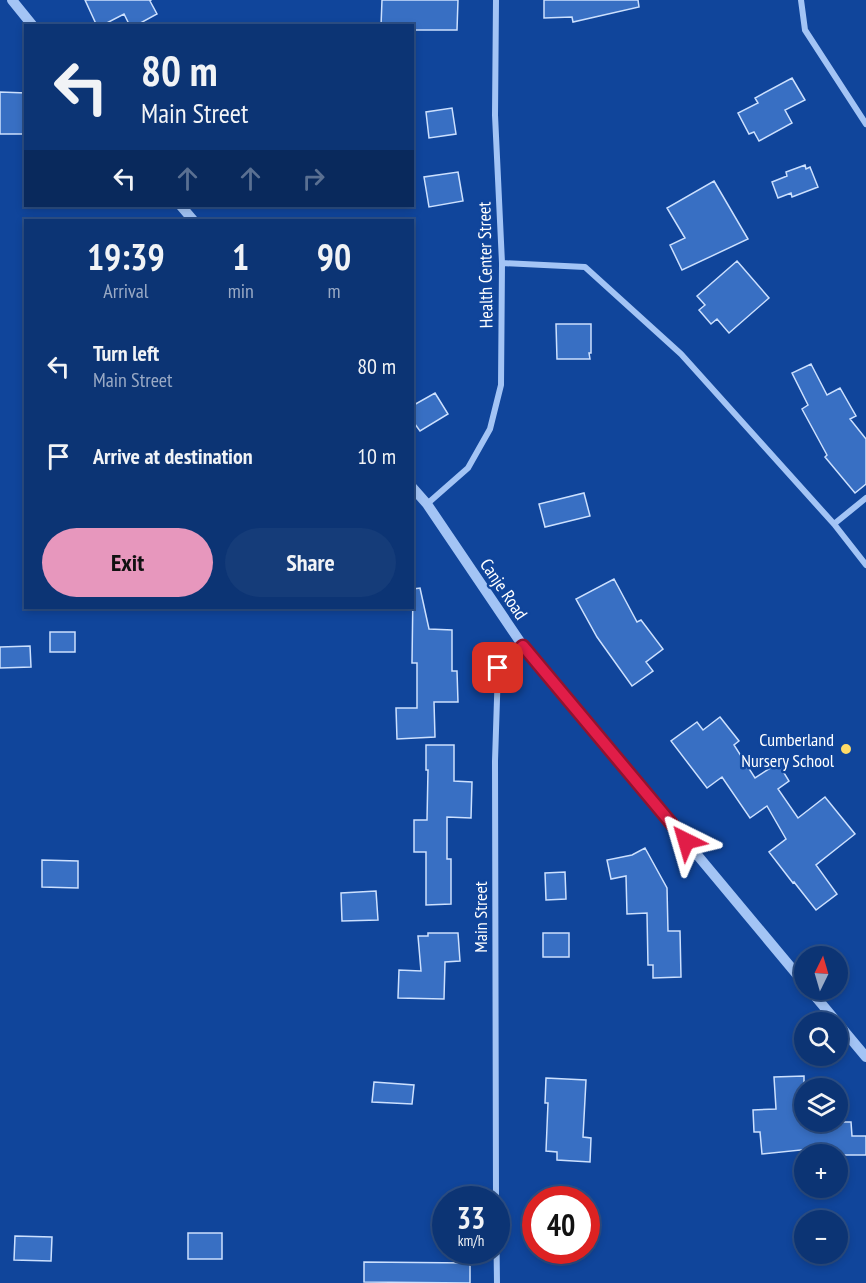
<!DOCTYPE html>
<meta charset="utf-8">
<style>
body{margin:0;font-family:"PT Sans Narrow",sans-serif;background:#153c79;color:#f1f3f6;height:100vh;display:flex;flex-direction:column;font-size:22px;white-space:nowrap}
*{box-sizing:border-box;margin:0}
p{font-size:20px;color:#9aaac5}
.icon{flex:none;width:33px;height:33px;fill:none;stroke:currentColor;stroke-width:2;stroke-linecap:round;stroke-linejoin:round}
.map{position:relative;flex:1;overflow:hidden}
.side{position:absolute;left:24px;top:219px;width:390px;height:390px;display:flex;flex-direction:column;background:#0c3474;border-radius:0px;box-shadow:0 3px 9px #0003,0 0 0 2px #2c4f86}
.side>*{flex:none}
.guide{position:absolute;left:24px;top:24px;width:390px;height:183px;border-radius:0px;box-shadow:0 3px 9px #0003,0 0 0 2px #2c4f86;background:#0c3474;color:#f1f3f6;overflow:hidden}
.needle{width:39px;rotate:5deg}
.buttons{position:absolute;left:794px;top:946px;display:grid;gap:12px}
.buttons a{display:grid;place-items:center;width:54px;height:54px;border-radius:50%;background:#0c3474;box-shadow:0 3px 9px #0003,0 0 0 2px #2c4f86;font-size:30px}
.speed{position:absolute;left:432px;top:1186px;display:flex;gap:12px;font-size:30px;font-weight:700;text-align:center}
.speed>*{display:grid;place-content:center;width:78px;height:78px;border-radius:50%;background:#0c3474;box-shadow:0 3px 9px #0003,0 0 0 2px #2c4f86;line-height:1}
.speed small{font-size:15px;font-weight:400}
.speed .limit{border:9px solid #d22;background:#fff;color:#111}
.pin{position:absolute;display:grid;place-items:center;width:51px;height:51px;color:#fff;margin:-26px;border-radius:12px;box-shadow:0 3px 9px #0006}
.me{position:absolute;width:66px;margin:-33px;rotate:320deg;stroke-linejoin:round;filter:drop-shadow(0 0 4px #0008)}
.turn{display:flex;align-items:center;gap:21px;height:126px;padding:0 18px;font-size:27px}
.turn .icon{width:78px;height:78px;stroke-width:2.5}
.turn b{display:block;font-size:42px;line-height:51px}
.lanes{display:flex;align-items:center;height:57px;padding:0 18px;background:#0003;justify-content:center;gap:30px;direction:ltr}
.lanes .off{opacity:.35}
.eta{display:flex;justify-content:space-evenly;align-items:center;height:102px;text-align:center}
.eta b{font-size:36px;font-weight:600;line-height:42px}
.cta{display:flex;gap:12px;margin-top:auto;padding:12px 18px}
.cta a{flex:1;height:69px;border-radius:36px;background:#e797bd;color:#111;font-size:24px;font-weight:600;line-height:69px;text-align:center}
.cta a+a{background:#153c79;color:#f1f3f6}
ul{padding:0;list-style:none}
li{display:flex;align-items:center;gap:18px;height:90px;padding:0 18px}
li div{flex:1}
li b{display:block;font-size:22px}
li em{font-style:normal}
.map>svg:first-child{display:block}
.building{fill:#386fc3;stroke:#cce0fe;stroke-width:1.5}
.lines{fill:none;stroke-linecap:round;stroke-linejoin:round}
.minor{stroke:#a3c4f5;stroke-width:6}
.tertiary{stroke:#a3c4f5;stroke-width:10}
.route-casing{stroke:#92132f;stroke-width:15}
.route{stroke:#e11d48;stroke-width:10}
.poi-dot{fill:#ffdb67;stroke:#10459b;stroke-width:2}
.labels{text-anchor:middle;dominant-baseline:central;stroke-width:5;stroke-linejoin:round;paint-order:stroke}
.street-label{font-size:18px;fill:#fff;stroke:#10459b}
.poi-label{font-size:18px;fill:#fff;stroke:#10459b;text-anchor:end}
</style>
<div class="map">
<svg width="866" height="1283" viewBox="0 0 866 1283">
<rect width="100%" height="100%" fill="#10459b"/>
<!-- building -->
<path class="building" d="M 85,0 L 151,0 L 150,1 L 157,14 L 135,26 L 130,26 L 124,14 L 101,26 L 97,26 Z
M 382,0 L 458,0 L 457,30 L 412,30 L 412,26 L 381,26 Z
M 544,0 L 638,0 L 639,7 L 573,22 L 572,17 L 544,18 Z
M 792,78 L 805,100 L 785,110 L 792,123 L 759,141 L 754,132 L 749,134 L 738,113 L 758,103 L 755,98 Z
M 0,92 L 26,93 L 26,134 L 0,134 Z
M 452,108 L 456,134 L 429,138 L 426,112 Z
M 805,165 L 806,169 L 810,167 L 818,187 L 792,197 L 791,193 L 778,198 L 772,182 L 787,176 L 786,172 Z
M 458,172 L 463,201 L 429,207 L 424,177 Z
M 714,181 L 748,239 L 682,270 L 670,245 L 685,238 L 667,208 Z
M 737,261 L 769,298 L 729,333 L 717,319 L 711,324 L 699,310 L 705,305 L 697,296 Z
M 556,324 L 591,324 L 591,353 L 589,353 L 590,359 L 557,359 Z
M 811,364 L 827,395 L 840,388 L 856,416 L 850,419 L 866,439 L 866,484 L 855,493 L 825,457 L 827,455 L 802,409 L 808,405 L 792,373 Z
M 435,393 L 448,414 L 420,431 L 412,420 L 412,406 Z
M 584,493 L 590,516 L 545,527 L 539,504 Z
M 614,579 L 637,622 L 641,620 L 663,649 L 646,662 L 653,671 L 632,686 L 597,637 L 576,599 Z
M 420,588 L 429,629 L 452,630 L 452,671 L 457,671 L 458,702 L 434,702 L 435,737 L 397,739 L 396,708 L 417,708 L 417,663 L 412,663 L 413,589 Z
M 50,632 L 75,632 L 75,652 L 50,652 Z
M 30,646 L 31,667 L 0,668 L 0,647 Z
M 720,717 L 739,741 L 734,745 L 755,778 L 778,763 L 789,781 L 778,789 L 798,818 L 825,797 L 855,834 L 816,865 L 837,894 L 816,910 L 794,882 L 793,883 L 769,852 L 786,839 L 767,806 L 750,818 L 722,777 L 707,788 L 671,741 L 697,722 L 703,730 Z
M 426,745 L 454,745 L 454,781 L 472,782 L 471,818 L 447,817 L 447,859 L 451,859 L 451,904 L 426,905 L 426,852 L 414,852 L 414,820 L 427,820 L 428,770 L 426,770 Z
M 645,848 L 667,888 L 668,931 L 680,931 L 681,977 L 653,978 L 653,965 L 648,965 L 647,913 L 627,914 L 626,876 L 611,879 L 607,860 L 632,855 Z
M 42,860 L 78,861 L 78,888 L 42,887 Z
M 565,872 L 566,899 L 546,900 L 545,873 Z
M 376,891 L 378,920 L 342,921 L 341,893 Z
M 428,933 L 458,933 L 460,961 L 445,962 L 444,999 L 398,998 L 399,970 L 421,971 L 418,936 L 428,936 Z
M 543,933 L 569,933 L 569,957 L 543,957 Z
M 804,1076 L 804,1122 L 851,1122 L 852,1136 L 866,1136 L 866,1155 L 810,1155 L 810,1149 L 762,1154 L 760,1132 L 754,1132 L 753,1110 L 776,1109 L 774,1077 Z
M 546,1078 L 586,1080 L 583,1137 L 591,1138 L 590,1162 L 557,1160 L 557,1152 L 546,1151 L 548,1103 L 545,1103 Z
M 374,1082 L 414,1085 L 412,1104 L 372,1102 Z
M 188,1233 L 222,1233 L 222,1259 L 188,1259 Z
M 15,1236 L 52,1237 L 51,1261 L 14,1260 Z
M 364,1262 L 470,1263 L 470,1283 L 364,1282 Z"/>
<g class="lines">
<!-- minor -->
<path class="minor" d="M 801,0 L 805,30 L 866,124
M 502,263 L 585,267 L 681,354 L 834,524 L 866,565
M 427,504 L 468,468 L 490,429 L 501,385 L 502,263 L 495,115 L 496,0
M 834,524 L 866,498
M 496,1200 L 495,761 L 498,668 L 523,646
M 496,1206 L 497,1283"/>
<!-- tertiary -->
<path class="tertiary" d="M 12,0 L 33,26
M 181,206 L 193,220
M 412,487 L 427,504 L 523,646 L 804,983
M 810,990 L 866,1057"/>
</g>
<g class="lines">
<!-- route casing -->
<g class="route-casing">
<path id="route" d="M 498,668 L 523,646 L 686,841"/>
</g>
<!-- route -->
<use href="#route" class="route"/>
</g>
<!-- markers -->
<circle class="poi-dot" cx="846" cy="749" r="6"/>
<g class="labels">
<!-- street labels -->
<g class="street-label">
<text transform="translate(485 265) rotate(-91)">Health Center Street</text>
<text transform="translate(504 589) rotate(56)">Canje Road</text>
<text transform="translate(480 917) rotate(-90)">Main Street</text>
</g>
<!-- poi labels -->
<g class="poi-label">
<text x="834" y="739">Cumberland<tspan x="834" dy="21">Nursery School</tspan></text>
</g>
</g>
</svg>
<div class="buttons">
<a><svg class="needle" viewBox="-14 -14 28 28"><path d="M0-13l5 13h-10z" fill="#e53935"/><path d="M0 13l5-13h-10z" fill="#9aaac5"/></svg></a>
<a><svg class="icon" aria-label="search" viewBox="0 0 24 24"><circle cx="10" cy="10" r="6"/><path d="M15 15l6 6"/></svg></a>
<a><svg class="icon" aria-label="layers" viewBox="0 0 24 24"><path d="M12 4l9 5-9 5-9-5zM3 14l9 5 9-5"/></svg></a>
<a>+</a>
<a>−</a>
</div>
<div class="speed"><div>33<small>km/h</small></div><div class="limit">40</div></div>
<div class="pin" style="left:498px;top:668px;background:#d93025"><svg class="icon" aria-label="arrive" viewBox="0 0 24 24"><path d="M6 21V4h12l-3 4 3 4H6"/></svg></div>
<svg class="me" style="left:686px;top:841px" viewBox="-20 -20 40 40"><path d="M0-17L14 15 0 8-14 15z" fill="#e11d48" stroke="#fff" stroke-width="4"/></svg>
<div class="guide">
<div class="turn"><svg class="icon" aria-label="left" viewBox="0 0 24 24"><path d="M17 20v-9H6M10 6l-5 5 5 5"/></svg><div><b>80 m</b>Main Street</div></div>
<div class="lanes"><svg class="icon" aria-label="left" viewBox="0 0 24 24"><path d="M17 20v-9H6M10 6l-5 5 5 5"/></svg><svg class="icon off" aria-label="ahead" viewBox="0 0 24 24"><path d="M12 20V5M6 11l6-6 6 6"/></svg><svg class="icon off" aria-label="ahead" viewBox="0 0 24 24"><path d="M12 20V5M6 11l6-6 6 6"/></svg><svg class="icon off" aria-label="right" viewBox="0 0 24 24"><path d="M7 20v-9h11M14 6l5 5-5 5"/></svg></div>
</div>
<section class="side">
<div class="eta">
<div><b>19:39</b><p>Arrival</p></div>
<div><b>1</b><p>min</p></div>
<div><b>90</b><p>m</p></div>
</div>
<ul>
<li><svg class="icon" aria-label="left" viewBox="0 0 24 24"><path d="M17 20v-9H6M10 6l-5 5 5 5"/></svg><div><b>Turn left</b><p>Main Street</p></div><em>80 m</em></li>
<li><svg class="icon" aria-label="arrive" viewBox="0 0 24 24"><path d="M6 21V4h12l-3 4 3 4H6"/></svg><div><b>Arrive at destination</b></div><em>10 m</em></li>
</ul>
<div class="cta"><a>Exit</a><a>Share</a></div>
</section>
</div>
